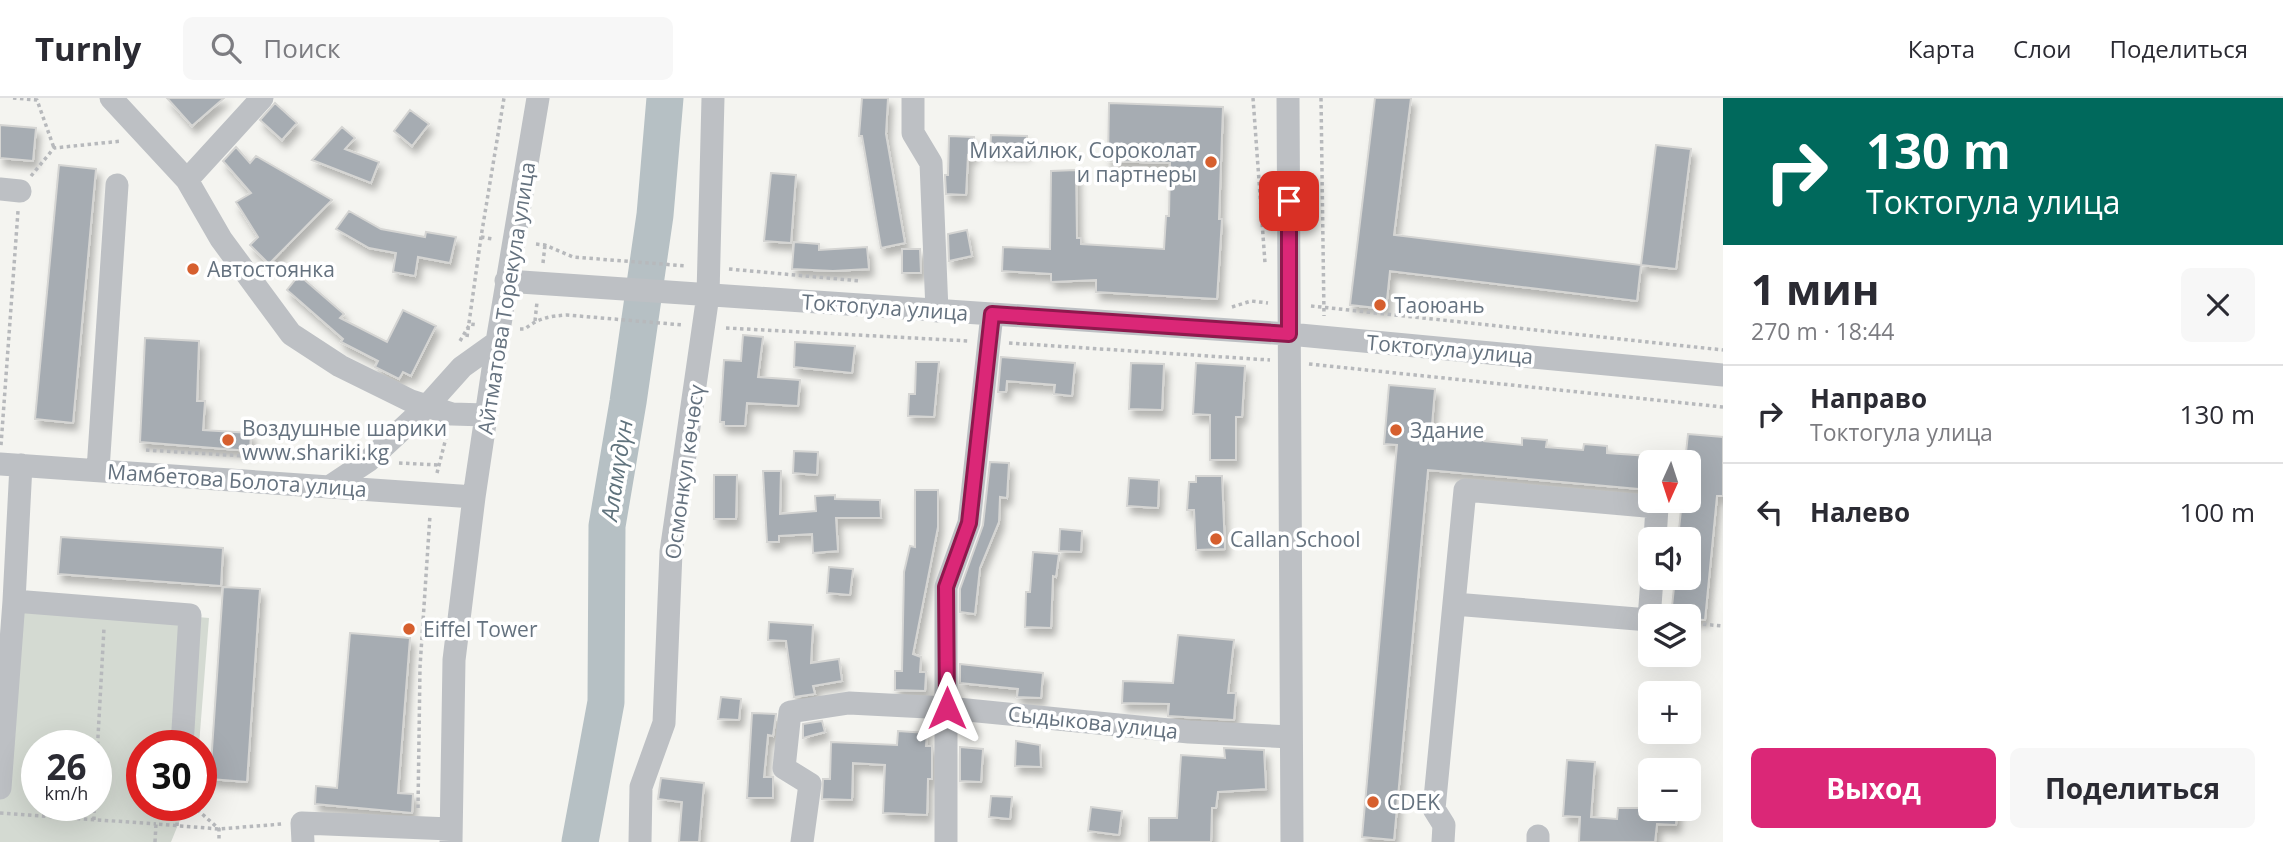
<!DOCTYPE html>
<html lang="ru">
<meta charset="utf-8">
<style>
body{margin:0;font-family:"Open Sans",sans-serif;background:#f7f7f7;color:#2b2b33;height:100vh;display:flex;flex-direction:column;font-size:26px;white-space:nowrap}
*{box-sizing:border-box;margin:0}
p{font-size:23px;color:#7c7c81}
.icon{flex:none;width:38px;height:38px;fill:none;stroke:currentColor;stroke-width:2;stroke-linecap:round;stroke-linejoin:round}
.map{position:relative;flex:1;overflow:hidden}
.details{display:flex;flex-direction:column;background:#fff;width:560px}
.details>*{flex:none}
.guide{background:#00695c;color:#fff;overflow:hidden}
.needle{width:46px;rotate:183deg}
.buttons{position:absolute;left:1638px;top:352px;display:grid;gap:14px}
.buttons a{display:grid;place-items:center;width:63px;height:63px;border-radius:10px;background:#fff;box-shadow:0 7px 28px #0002;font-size:35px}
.speed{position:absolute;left:21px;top:632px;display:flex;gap:14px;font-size:35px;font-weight:700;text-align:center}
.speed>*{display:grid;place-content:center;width:91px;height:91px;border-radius:50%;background:#fff;box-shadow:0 7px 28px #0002;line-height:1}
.speed small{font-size:18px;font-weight:400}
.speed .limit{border:10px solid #d22;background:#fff;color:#111}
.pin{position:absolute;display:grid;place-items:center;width:60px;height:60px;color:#fff;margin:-30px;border-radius:14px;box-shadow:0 4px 10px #0006}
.me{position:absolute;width:77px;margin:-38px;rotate:0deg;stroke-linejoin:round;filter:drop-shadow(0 0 5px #0008)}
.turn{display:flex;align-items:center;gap:24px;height:147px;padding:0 28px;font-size:32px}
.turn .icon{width:91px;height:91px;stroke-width:2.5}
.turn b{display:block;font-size:49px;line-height:60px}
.round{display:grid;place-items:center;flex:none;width:74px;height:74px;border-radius:10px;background:#f7f7f7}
.overview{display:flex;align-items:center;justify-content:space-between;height:119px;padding:0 28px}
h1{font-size:42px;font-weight:700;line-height:52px}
.cta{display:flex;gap:14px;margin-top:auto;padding:14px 28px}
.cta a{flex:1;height:80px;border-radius:10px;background:#db2777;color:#fff;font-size:28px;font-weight:700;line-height:80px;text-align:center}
.cta a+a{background:#f7f7f7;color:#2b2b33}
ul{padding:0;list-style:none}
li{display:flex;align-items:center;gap:21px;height:98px;padding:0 28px;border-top:2px solid #e1e1e2}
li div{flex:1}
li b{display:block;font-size:26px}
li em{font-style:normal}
header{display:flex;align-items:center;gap:42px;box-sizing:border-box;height:98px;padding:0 35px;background:#fff;border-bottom:2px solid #e1e1e2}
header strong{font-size:33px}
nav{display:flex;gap:38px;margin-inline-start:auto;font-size:24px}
.search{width:490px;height:63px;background:#f7f7f7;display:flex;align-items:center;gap:18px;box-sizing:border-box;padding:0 24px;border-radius:10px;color:#7c7c81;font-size:26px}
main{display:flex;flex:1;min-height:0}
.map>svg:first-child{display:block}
.green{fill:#d4dad2;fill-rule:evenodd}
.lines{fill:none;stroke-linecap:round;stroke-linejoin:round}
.river{stroke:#b6c0c4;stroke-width:37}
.building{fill:#a6acb2;stroke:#d5d5d3;stroke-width:2;filter:url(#shadow)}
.path{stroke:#b7b9bc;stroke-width:3.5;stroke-dasharray:3.5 3.5;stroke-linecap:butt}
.minor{stroke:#bdc0c4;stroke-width:23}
.route-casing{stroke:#8e194d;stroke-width:18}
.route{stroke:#db2777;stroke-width:12}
.poi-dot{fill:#d65f2e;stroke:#fff;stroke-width:2.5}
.labels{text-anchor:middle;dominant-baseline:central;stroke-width:7;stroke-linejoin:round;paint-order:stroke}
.poi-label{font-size:21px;fill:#65727f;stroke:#fff;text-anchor:start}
.street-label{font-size:21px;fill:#65727f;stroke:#fff}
.water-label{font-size:23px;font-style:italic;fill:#60737d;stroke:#fff}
</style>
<header>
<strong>Turnly</strong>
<div class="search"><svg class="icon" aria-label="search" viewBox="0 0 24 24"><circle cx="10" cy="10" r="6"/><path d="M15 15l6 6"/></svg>Поиск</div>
<nav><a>Карта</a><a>Слои</a><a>Поделиться</a></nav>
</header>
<main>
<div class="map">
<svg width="1723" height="744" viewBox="0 0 1723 744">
<defs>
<filter id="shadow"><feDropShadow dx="4" dy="7" stdDeviation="3.5" flood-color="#0004"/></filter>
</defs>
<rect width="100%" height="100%" fill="#f4f4f0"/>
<!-- green -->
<path class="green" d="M 14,503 L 209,520 L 199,647 L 142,648 L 142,707 L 186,707 L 171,744 L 0,744 L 0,681 ZM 37,648 L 96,648 L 96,707 L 37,707 Z"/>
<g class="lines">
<!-- river -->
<path class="river" d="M 580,744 L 606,604 L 607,428 L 628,304 L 655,117 L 665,0"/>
</g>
<!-- building -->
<path class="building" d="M 167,0 L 224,0 L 192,28 Z
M 862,0 L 888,0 L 886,36 L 905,145 L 881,150 L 862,38 L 859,38 Z
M 1375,0 L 1411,0 L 1394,137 L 1641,167 L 1637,203 L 1390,173 L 1386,211 L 1350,207 Z
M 275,5 L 297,25 L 282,42 L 260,22 Z
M 1109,5 L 1223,9 L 1219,121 L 1222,121 L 1217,201 L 1096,194 L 1096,182 L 1051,184 L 1051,176 L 1002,173 L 1003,149 L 1050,151 L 1051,73 L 1076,72 L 1077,140 L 1081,140 L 1081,146 L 1164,151 L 1166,118 L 1169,118 L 1170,65 L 1108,63 Z
M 410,12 L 429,26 L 412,48 L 394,33 Z
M 0,27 L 36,30 L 33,63 L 0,60 Z
M 342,29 L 355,40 L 345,51 L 379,64 L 371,85 L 312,62 Z
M 991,37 L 1027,38 L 1026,55 L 990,54 Z
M 949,38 L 974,39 L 974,58 L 968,57 L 966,97 L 946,96 L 945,77 L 948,77 Z
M 1656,47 L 1691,51 L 1676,171 L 1641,167 Z
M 236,49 L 250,65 L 256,58 L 332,102 L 269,166 L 250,147 L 258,139 L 236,104 L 251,95 L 223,63 Z
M 59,67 L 96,71 L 73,325 L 35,321 Z
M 771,75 L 796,77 L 791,145 L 764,143 Z
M 349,113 L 381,131 L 425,139 L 426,134 L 456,139 L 450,165 L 418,159 L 415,178 L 393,174 L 396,155 L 369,150 L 336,131 Z
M 967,132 L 972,158 L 949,163 L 948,136 Z
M 794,144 L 819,146 L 819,152 L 867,149 L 869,171 L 833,173 L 792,171 Z
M 902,151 L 920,151 L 921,175 L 902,175 Z
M 299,177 L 344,216 L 340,220 L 387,244 L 403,212 L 436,228 L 411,278 L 403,274 L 399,281 L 375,269 L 378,263 L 341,244 L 343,241 L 287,192 Z
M 743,237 L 763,239 L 758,279 L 800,282 L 798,308 L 747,305 L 745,328 L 724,328 L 724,324 L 720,324 L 724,262 L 741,263 Z
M 145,240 L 199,243 L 197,303 L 205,303 L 203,332 L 251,335 L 250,353 L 140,344 Z
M 795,244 L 855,248 L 852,275 L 794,269 Z
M 1001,259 L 1075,265 L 1072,298 L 1054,296 L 1055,287 L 1007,283 L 1006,294 L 998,294 Z
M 916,264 L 939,264 L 934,319 L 908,318 L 909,296 L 915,296 Z
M 1131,265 L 1164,266 L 1162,312 L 1129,311 Z
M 1196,265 L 1245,268 L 1242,319 L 1236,319 L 1236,362 L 1210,362 L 1210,317 L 1193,316 Z
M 1389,287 L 1435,291 L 1431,339 L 1462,342 L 1463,334 L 1485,336 L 1484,343 L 1522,347 L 1522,340 L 1547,342 L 1546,349 L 1583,352 L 1584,346 L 1607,348 L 1607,355 L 1650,358 L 1650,392 L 1428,372 L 1394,742 L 1362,739 L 1397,347 L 1384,346 Z
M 1688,336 L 1723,339 L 1723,398 L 1717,398 L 1705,522 L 1689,521 L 1689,518 L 1671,518 L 1675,480 L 1689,480 L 1689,441 L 1678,441 L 1682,402 L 1689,402 L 1689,364 L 1685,364 Z
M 794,353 L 818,354 L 817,377 L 793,375 Z
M 990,364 L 1009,365 L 1007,400 L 1000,399 L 999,424 L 980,470 L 975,516 L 960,514 L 960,491 L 983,427 Z
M 763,373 L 781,373 L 780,416 L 816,413 L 815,398 L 835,397 L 835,401 L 880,402 L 881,420 L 836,420 L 838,453 L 813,455 L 812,436 L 779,438 L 779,444 L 767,444 Z
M 714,377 L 737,377 L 736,421 L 714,421 Z
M 1196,378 L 1222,378 L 1225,451 L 1196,452 L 1194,412 L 1187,412 L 1189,384 L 1196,384 Z
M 1129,380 L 1159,382 L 1158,410 L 1127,408 Z
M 915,392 L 938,392 L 938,429 L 913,556 L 921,559 L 920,574 L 926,574 L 925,593 L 895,592 L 895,573 L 902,573 L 904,474 L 910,448 L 915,449 Z
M 1060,431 L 1082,433 L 1081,454 L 1059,453 Z
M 61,439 L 223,450 L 221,488 L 58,476 Z
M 1033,454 L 1059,456 L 1056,479 L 1053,478 L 1051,530 L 1025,529 L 1026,494 L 1030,494 Z
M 829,469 L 853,471 L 850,497 L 827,495 Z
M 223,489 L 260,491 L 247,684 L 210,681 Z
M 769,524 L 813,527 L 811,565 L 839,561 L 842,583 L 813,588 L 815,596 L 794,599 L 786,543 L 768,542 Z
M 350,535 L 410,540 L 398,695 L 413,696 L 412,715 L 315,706 L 316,688 L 337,690 Z
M 1178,537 L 1234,542 L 1228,595 L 1236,595 L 1234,622 L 1168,618 L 1169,606 L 1122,605 L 1123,583 L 1173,585 Z
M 960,566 L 1043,575 L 1041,600 L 1017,599 L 1018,591 L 960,585 Z
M 721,599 L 741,601 L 739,622 L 718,621 Z
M 752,615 L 776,616 L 773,638 L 768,637 L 764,679 L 773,679 L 773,700 L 747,700 Z
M 822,623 L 825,634 L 803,640 L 803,626 Z
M 898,633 L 927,635 L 926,648 L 932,648 L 932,681 L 928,681 L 927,717 L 883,715 L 885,667 L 853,665 L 852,702 L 822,701 L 823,681 L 830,681 L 831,644 L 897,647 Z
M 1016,643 L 1040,647 L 1041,669 L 1015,668 Z
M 960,649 L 983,651 L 981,684 L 960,683 Z
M 1224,650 L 1264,652 L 1266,691 L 1218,694 L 1216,710 L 1212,710 L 1211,744 L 1149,744 L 1149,720 L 1177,720 L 1181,657 L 1225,660 Z
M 1567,662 L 1595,664 L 1591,719 L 1617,721 L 1618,710 L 1677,710 L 1676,727 L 1657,726 L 1655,744 L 1579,744 L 1580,719 L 1563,718 Z
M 661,680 L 704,685 L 699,744 L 679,744 L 682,704 L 658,701 Z
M 991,698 L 1012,699 L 1010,721 L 989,719 Z
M 1091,709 L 1122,713 L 1119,737 L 1088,733 Z"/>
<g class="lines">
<!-- path -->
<path class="path" d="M 13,0 L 37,2 L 54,50
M 1253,0 L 1265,165
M 1321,0 L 1324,218
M 31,78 L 54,50 L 122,43
M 481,139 L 493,141
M 536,146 L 545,147 L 573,159 L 687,168
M 543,165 L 545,147
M 729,171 L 861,183
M 1311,208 L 1723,252
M 1232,209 L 1251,203 L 1268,205
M 535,223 L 537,204
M 726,230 L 969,243
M 520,231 L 525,231 C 538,220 550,218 567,217 L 683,227
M 467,239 L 481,139 L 504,0
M 460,243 L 470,226 L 478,227
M 1009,245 L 1270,262
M 1309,266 L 1723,309
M 1,347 L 18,113
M 146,352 L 327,363
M 399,365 L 439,367
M 437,375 L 447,336
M 1689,525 L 1723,528
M 96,675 L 104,530
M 192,707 L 219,731 L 219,744
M 418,710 L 420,569 L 430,417
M 0,715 L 156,726
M 94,722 L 94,707
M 177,728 L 178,707
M 155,744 L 156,726 L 219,731 L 282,726"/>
<!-- minor -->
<path class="minor" d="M 111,0 L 187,82 L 221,141 L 291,236 L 340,268 L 411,303 L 452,316 L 486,317
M 913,0 L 913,35 L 931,65 L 937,213
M 1288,0 L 1292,744
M 187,82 L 262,0
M 0,91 L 20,93
M 506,183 L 1289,236 L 1723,277
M 0,366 L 474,399
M 21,367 L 14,503 L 190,517 L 182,648
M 98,372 L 117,87
M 329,389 L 368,363 L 427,308 L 462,269 L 497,244
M 1454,506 L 1649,522 L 1652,480
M 0,690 L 14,503
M 303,744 L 302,725 L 451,731
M 451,744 L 454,562 L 474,399 L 497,244 L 538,0
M 640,744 L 641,689 L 664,625 L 671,454 L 708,197 L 713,0
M 802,744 L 810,686 L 784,670 L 790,614 L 849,605 L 947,610 L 1189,634 L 1291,639
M 946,744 L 946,489 L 969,425 L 992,216
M 1443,744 L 1444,727 L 1434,711 L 1465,392 L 1657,409 L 1655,441
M 1538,744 L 1538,738"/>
</g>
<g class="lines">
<!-- route casing -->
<g class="route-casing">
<path id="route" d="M 947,610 L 946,489 L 969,425 L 992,216 L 1289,236 L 1289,103"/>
</g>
<!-- route -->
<use href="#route" class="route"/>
</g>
<!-- markers -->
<g class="poi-dot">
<circle cx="1211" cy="64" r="7"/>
<circle cx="193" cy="171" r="7"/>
<circle cx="1380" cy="207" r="7"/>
<circle cx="1396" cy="332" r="7"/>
<circle cx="228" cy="342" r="7"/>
<circle cx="1216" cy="441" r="7"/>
<circle cx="409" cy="531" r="7"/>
<circle cx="1373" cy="704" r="7"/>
</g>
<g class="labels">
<!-- poi labels -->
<g class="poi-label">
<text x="1197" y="52" text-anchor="end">Михайлюк, Сороколат<tspan x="1197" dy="24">и партнеры</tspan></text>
<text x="207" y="171">Автостоянка</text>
<text x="1394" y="207">Таоюань</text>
<text x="242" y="330">Воздушные шарики<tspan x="242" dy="24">www.shariki.kg</tspan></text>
<text x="1410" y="332">Здание</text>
<text x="1230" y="441">Callan School</text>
<text x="423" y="531">Eiffel Tower</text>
<text x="1387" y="704">CDEK</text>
</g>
<!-- street labels -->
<g class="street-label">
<text transform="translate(506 200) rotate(-81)">Айтматова Торекула улица</text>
<text transform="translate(885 209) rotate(4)">Токтогула улица</text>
<text transform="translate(1450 251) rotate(5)">Токтогула улица</text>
<text transform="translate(684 374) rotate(-82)">Осмонкул көчөсү</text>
<text transform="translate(237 382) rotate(4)">Мамбетова Болота улица</text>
<text transform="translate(1093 624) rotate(6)">Сыдыкова улица</text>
</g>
<!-- water labels -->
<g class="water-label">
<text transform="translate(616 372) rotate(-81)">Аламүдүн</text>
</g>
</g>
</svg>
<div class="buttons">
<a><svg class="needle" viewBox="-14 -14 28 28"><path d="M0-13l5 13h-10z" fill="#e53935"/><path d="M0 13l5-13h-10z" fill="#7c7c81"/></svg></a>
<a><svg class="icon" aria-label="sound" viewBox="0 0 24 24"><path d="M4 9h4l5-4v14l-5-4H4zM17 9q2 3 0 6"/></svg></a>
<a><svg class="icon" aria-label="layers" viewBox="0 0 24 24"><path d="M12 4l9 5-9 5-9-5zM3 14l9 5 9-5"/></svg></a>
<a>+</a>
<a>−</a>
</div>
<div class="speed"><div>26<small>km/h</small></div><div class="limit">30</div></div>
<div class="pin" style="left:1289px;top:103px;background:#d93025"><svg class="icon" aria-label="arrive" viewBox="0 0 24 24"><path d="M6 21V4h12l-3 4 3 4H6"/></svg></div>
<svg class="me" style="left:947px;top:610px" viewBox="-20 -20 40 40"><path d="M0-17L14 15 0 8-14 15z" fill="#db2777" stroke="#fff" stroke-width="4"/></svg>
</div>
<section class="details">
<div class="guide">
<div class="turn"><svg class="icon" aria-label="right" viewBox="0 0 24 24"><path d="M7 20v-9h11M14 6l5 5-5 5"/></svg><div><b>130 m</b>Токтогула улица</div></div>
</div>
<div class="overview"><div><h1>1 мин</h1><p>270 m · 18:44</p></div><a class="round"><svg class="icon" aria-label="close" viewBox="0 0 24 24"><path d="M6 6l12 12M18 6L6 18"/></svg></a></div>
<ul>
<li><svg class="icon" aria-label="right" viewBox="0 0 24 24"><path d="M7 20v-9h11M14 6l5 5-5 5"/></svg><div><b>Направо</b><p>Токтогула улица</p></div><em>130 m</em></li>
<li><svg class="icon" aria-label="left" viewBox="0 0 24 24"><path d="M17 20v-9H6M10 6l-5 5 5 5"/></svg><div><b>Налево</b></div><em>100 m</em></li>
</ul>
<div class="cta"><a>Выход</a><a>Поделиться</a></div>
</section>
</main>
